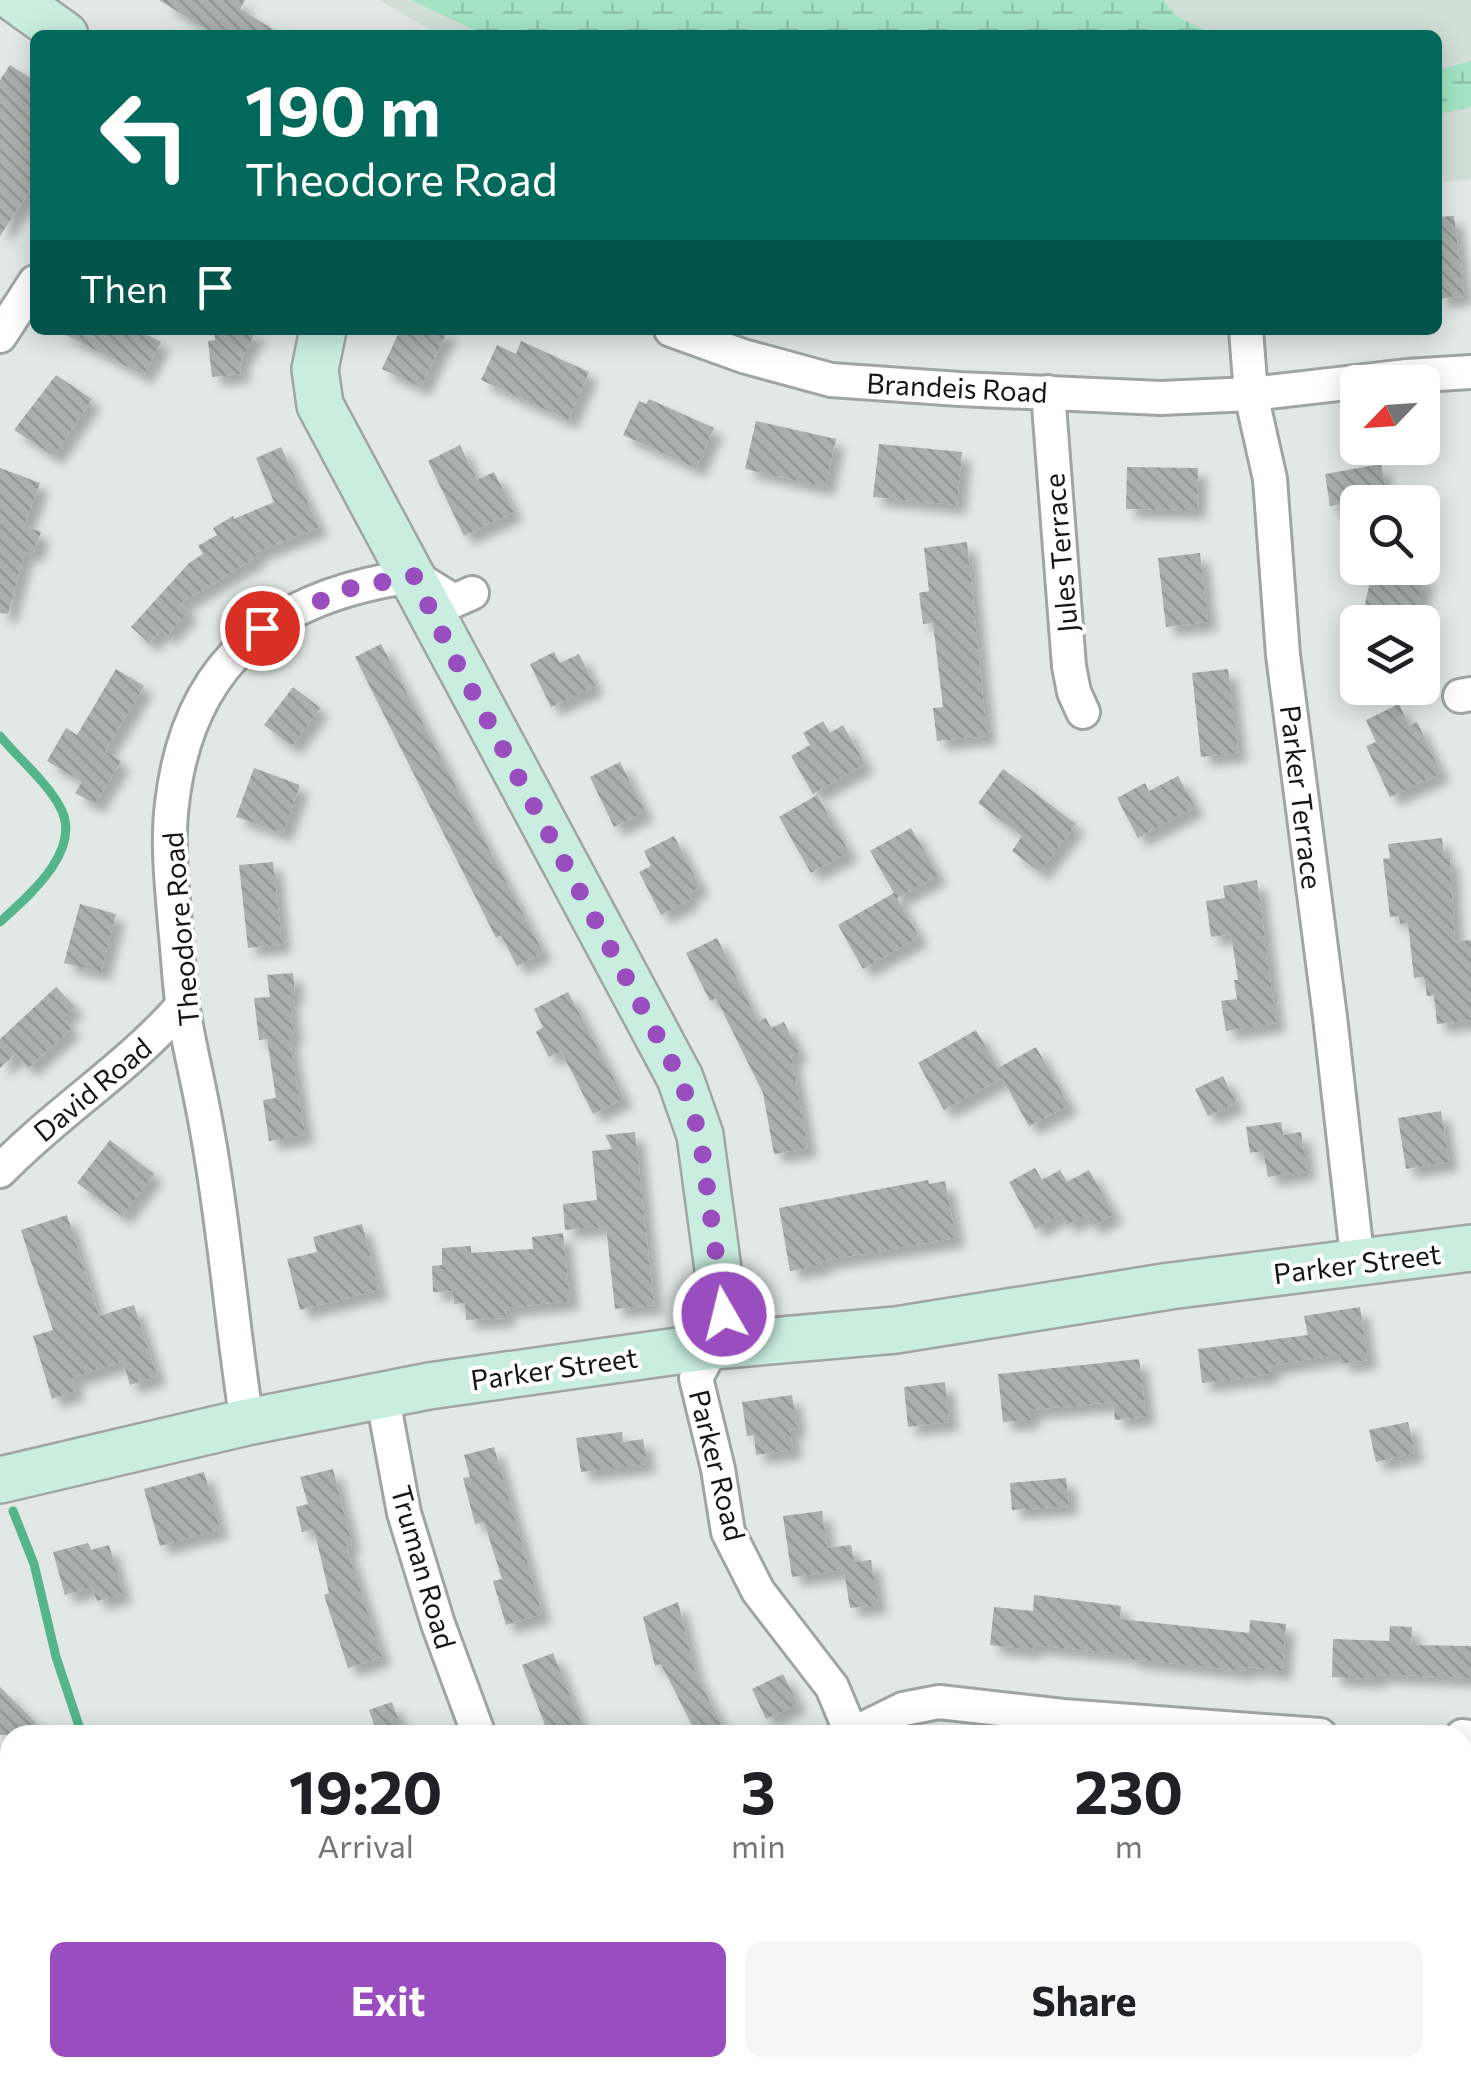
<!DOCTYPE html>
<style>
body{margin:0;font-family:Commissioner,sans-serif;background:#f6f6f6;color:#202124;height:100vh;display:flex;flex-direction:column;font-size:38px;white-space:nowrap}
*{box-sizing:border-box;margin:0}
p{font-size:32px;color:#757577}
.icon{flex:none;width:55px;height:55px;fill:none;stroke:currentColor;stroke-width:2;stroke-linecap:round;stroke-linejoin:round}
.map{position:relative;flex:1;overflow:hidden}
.panel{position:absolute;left:0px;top:1725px;width:1472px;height:352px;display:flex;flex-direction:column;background:#fff;border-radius:30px 30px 0 0;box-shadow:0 5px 25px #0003}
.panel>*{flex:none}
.guide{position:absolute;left:30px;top:30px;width:1412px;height:305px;border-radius:15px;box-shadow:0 5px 25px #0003;background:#00695c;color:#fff;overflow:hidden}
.needle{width:65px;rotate:245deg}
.fabs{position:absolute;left:1340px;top:365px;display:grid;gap:20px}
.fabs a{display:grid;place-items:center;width:100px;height:100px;border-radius:15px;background:#fff;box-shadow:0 5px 25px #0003;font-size:50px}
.pin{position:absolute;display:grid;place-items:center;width:85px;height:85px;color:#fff;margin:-42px;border:5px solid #fff;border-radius:50%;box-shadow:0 2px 10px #0007}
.me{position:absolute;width:110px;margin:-55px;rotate:352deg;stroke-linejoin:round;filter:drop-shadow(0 0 8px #0008)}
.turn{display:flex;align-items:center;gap:35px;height:210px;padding:0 50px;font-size:45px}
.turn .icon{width:130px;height:130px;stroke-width:2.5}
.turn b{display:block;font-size:70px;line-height:85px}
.then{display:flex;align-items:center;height:95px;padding:0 50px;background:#0003;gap:20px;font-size:38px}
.eta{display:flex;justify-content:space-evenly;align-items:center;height:170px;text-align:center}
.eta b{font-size:60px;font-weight:700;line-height:70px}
.action{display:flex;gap:20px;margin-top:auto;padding:20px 50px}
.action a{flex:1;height:115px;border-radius:15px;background:#994dbe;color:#fff;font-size:40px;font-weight:700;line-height:115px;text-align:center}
.action a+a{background:#f6f6f6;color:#202124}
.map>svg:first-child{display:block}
.built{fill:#d2dfd8}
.wetland{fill:url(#wetland-marsh)}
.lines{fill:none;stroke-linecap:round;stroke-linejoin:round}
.stream{stroke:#54b48b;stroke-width:9}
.building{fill:url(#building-back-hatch);filter:url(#shadow)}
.street-casing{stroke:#a0a5a3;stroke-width:38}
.secondary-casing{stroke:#a0a5a3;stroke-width:50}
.street{stroke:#fff;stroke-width:32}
.secondary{stroke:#c9eee0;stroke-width:45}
.route{stroke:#994dbe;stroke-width:18;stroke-dasharray:0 32.4}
.labels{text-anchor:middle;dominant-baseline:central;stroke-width:8;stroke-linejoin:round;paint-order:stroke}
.street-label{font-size:28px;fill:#141514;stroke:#fff}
</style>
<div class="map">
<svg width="1471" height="2076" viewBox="0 0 1471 2076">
<defs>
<pattern id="wetland-marsh" width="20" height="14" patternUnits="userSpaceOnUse" patternTransform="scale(2.5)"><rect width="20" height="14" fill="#a4e4c5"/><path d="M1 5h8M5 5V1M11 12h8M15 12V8" fill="none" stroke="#8cc3a8"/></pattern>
<pattern id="building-back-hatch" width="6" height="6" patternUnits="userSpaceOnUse" patternTransform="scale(2.5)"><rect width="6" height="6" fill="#abb0ad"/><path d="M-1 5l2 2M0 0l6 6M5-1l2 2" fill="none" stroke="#929694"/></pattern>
<filter id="shadow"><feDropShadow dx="9" dy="9" stdDeviation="5" flood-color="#0004"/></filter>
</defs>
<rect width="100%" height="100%" fill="#e2e8e5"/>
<!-- built -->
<path class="built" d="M 379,0 L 1471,0 L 1471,180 L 1438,182 L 1438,35 L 439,35 Z"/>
<!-- wetland -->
<path class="wetland" d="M 411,0 L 1163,0 L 1177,17 L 1215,35 L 485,35 Z
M 1471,61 L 1471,107 L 1438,114 L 1438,70 Z"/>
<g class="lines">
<!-- stream -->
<path class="stream" d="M 0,736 C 19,759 46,781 60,807 C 84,850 28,896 0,922
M 13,1511 L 34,1564 L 56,1657 L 82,1735
M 348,2068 L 364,2076"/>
</g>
<!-- building -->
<path class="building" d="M 159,0 L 245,0 L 240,9 L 282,35 L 215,35 Z
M 10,65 L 35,81 L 35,183 L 0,236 L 0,80 Z
M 1454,216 L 1464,296 L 1438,299 L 1438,217 Z
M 56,330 L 138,330 L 161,342 L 144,375 Z
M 214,330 L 257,330 L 240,362 L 241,374 L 212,377 L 208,341 L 215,340 Z
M 400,330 L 448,330 L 421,387 L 382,369 Z
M 521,341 L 589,372 L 568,420 L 481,380 L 497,345 L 516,354 Z
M 56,375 L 92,399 L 54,456 L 14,430 Z
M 649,399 L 714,428 L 696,468 L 623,435 L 639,401 L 646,404 Z
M 756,421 L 836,439 L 825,487 L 745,469 Z
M 879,444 L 962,452 L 957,505 L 873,497 Z
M 460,445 L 477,480 L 494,472 L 514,512 L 464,536 L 428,461 Z
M 281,447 L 319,527 L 254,553 L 257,557 L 180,603 L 189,611 L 167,636 L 161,630 L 149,643 L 131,627 L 189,563 L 203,554 L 198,546 L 217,535 L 213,528 L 233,516 L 234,519 L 274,502 L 256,458 Z
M 1381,464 L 1387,496 L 1330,506 L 1325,474 Z
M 1127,467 L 1198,468 L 1197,510 L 1126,509 Z
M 0,468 L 40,483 L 24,526 L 41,532 L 33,554 L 25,551 L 8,614 L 0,613 Z
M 967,542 L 987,736 L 937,741 L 933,708 L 943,707 L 933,623 L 923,624 L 919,593 L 929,591 L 924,548 Z
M 1200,553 L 1208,622 L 1166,627 L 1158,558 Z
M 1373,568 L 1425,576 L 1415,622 L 1361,622 Z
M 381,644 L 543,952 L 517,966 L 501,935 L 496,938 L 355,657 Z
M 554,652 L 560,663 L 579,654 L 595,686 L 551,707 L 530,664 Z
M 116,669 L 144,686 L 105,751 L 121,761 L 95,804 L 75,793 L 82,782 L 47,761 L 66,728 L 77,735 Z
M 1228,669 L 1238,753 L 1201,757 L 1192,673 Z
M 293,687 L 320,708 L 292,746 L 264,725 Z
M 1399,704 L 1409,726 L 1417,722 L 1441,773 L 1390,797 L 1366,746 L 1376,742 L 1366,720 Z
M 823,721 L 830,733 L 843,725 L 865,764 L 813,794 L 791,756 L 810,745 L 803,733 Z
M 620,762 L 645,812 L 614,827 L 590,777 Z
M 254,768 L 300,785 L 283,833 L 236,817 Z
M 1003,769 L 1076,824 L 1040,872 L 1012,851 L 1022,836 L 978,803 Z
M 1178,776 L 1195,807 L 1138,838 L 1117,798 L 1145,783 L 1149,791 Z
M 817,795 L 849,852 L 811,873 L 779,817 Z
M 911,828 L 938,875 L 897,898 L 919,937 L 863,969 L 838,925 L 894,893 L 870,851 Z
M 674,836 L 700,887 L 687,894 L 691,899 L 661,915 L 639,872 L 651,866 L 644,851 Z
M 1442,838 L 1444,858 L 1450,857 L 1455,942 L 1471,940 L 1471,1020 L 1437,1024 L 1434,995 L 1427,996 L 1424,977 L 1414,978 L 1408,923 L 1400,924 L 1399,916 L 1390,917 L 1383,859 L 1390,858 L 1388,844 Z
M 273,862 L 282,944 L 248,948 L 239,865 Z
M 1257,880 L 1276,1023 L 1226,1031 L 1221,1001 L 1237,999 L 1234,980 L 1238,980 L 1231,934 L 1211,937 L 1206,901 L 1225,898 L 1223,886 Z
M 80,904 L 116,914 L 101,972 L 64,963 Z
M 717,938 L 758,1022 L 766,1018 L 771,1028 L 784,1022 L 799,1052 L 791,1056 L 808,1148 L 774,1154 L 763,1093 L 716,998 L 710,1001 L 686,953 Z
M 293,973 L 295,995 L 289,995 L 294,1036 L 289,1037 L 305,1135 L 269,1141 L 263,1100 L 276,1098 L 267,1039 L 259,1040 L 254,998 L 270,997 L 267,975 Z
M 56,987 L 75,1007 L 62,1018 L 72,1028 L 28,1068 L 16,1054 L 0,1068 L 0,1039 Z
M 568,992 L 624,1098 L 593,1114 L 561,1051 L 549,1057 L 536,1032 L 543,1027 L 534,1009 Z
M 976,1030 L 998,1068 L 1036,1047 L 1069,1105 L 1029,1126 L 1002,1078 L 944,1110 L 918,1063 Z
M 1223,1076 L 1236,1103 L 1208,1116 L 1195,1089 Z
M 1441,1111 L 1449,1162 L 1406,1169 L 1398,1118 Z
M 1281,1122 L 1283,1135 L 1301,1132 L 1307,1171 L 1268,1177 L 1263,1151 L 1250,1153 L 1246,1127 Z
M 635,1132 L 654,1305 L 615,1309 L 606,1226 L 565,1230 L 563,1204 L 597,1200 L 592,1151 L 612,1149 L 605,1135 Z
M 110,1140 L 154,1174 L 122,1216 L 77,1183 Z
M 1035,1168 L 1042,1180 L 1060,1170 L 1067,1182 L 1089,1170 L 1114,1214 L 1092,1226 L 1085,1215 L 1067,1225 L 1061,1214 L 1035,1229 L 1009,1182 Z
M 928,1180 L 929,1184 L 945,1181 L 956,1238 L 822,1261 L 822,1265 L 790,1271 L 779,1208 Z
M 67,1215 L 99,1316 L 134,1305 L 157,1376 L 130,1385 L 123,1361 L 72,1378 L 76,1391 L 52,1399 L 33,1336 L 53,1330 L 21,1230 Z
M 362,1224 L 379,1290 L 300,1310 L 287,1259 L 317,1252 L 313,1237 Z
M 563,1233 L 570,1301 L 505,1308 L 506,1318 L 466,1320 L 465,1303 L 454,1304 L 453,1291 L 433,1292 L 432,1266 L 442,1265 L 442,1248 L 471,1246 L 471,1253 L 533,1249 L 532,1237 Z
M 1360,1307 L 1368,1360 L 1341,1364 L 1340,1354 L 1270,1366 L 1271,1374 L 1202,1383 L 1198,1349 L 1308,1335 L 1304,1316 Z
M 1139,1359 L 1146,1416 L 1115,1420 L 1113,1402 L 1030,1410 L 1030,1420 L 1003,1422 L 998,1374 Z
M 945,1382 L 949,1422 L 908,1427 L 904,1387 Z
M 792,1395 L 797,1428 L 790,1429 L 793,1450 L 756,1455 L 754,1435 L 747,1436 L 742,1402 Z
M 1408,1422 L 1415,1453 L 1376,1462 L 1369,1430 Z
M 622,1432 L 623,1442 L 643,1439 L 647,1464 L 581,1472 L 576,1438 Z
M 494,1447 L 542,1614 L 506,1625 L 493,1581 L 502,1579 L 484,1522 L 475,1524 L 463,1478 L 470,1477 L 464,1455 Z
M 333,1469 L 352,1544 L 346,1546 L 382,1657 L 348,1668 L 324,1595 L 329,1593 L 314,1529 L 302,1532 L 296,1507 L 308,1504 L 300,1477 Z
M 204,1472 L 220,1529 L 160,1546 L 144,1489 Z
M 1066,1478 L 1069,1506 L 1012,1510 L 1010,1483 Z
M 822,1511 L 827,1548 L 851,1545 L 854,1562 L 871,1560 L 878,1605 L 850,1608 L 844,1570 L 792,1577 L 783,1516 Z
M 88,1543 L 91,1550 L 109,1545 L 123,1594 L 97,1601 L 92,1587 L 65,1595 L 53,1552 Z
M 1034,1595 L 1121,1606 L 1120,1619 L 1249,1633 L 1250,1620 L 1286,1624 L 1282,1671 L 1247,1667 L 1247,1671 L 1129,1659 L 1130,1655 L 1033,1645 L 1032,1650 L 990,1645 L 994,1607 L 1033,1611 Z
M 678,1602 L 695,1672 L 721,1723 L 697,1735 L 661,1664 L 655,1666 L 643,1617 Z
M 1390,1626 L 1412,1627 L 1411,1645 L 1471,1646 L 1471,1678 L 1376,1674 L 1376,1679 L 1332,1677 L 1333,1639 L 1389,1641 Z
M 553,1653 L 580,1721 L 548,1733 L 522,1665 Z
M 783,1674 L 798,1704 L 766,1719 L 752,1689 Z
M 0,1687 L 36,1723 L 24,1735 L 0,1735 Z
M 392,1702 L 404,1735 L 378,1735 L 369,1710 Z"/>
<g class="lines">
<!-- street casing -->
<g class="street-casing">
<path id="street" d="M 671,330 L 743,356 L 831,380 L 959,389 L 1161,398 L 1251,394 L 1407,376 L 1471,372
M 1246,330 L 1251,394 L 1270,479 L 1283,655 L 1330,1017 L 1358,1264
M 0,336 L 35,282
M 1048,392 L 1069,666 L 1074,692 L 1083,712
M 1460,696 L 1471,694
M 0,1171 C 57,1112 128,1068 182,1006
M 713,1346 L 696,1378 L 718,1469 L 728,1532 L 758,1591 L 832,1687 L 852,1735
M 382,1394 L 404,1513 L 438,1624 L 479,1735
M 247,1422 C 232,1327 225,1230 208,1136 C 201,1093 190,1051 183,1009 C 179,981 178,953 175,925 C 172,886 167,843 172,804 C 188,660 275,595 414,576 L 454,601 L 472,593
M 852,1734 L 903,1709 L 939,1702 L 1063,1716 L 1320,1735
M 1462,1736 L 1471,1737
M 0,2004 L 10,2020
M 1462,2067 L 1471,2068
M 42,2068 L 51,2076
M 417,2076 L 420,2068"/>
</g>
<!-- secondary casing -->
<g class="secondary-casing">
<path id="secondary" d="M 16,0 L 65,35
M 323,330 L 315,369 L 320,405 L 680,1078 L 700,1135 L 724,1314 L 713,1346
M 0,1480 L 247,1422 L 429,1386 L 713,1346 L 896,1330 L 1170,1286 L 1471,1248"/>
</g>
<!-- street -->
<use href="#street" class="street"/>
<!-- secondary -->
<use href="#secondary" class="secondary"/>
</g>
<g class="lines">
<!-- route -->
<path class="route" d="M 262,628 L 346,589 L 414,576 L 452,654 L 680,1078 L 700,1135 L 724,1314"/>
</g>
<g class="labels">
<!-- street labels -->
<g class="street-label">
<text transform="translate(957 387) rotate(3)">Brandeis Road</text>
<text transform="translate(1060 553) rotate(-95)">Jules Terrace</text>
<text transform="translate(1302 797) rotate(83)">Parker Terrace</text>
<text transform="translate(180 929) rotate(-95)">Theodore Road</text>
<text transform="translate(92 1089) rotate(-40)">David Road</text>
<text transform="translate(1357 1263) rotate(-7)">Parker Street</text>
<text transform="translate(554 1368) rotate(-8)">Parker Street</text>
<text transform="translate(718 1465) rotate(76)">Parker Road</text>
<text transform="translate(424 1567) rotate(74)">Truman Road</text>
</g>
</g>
</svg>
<div class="fabs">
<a><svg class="needle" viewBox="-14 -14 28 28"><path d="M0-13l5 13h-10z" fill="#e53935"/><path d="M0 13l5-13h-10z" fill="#757577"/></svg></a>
<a><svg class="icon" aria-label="search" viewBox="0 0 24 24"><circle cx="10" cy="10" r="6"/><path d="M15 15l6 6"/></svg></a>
<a><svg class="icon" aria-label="layers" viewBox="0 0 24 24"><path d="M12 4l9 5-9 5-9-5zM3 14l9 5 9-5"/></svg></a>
</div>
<div class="pin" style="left:262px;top:628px;background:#d93025"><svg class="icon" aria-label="arrive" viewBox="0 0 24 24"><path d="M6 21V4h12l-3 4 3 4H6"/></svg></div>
<svg class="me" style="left:724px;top:1314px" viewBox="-20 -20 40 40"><circle r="17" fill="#994dbe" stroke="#fff" stroke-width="3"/><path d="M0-11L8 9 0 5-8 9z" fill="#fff"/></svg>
<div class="guide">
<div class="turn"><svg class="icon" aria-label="left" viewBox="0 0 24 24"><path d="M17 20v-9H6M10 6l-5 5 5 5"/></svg><div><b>190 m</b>Theodore Road</div></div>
<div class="then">Then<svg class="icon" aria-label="arrive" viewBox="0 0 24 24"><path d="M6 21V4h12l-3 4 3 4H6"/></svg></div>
</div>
<section class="panel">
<div class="eta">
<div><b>19:20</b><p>Arrival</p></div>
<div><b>3</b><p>min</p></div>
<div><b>230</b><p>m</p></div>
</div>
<div class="action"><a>Exit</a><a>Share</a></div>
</section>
</div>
